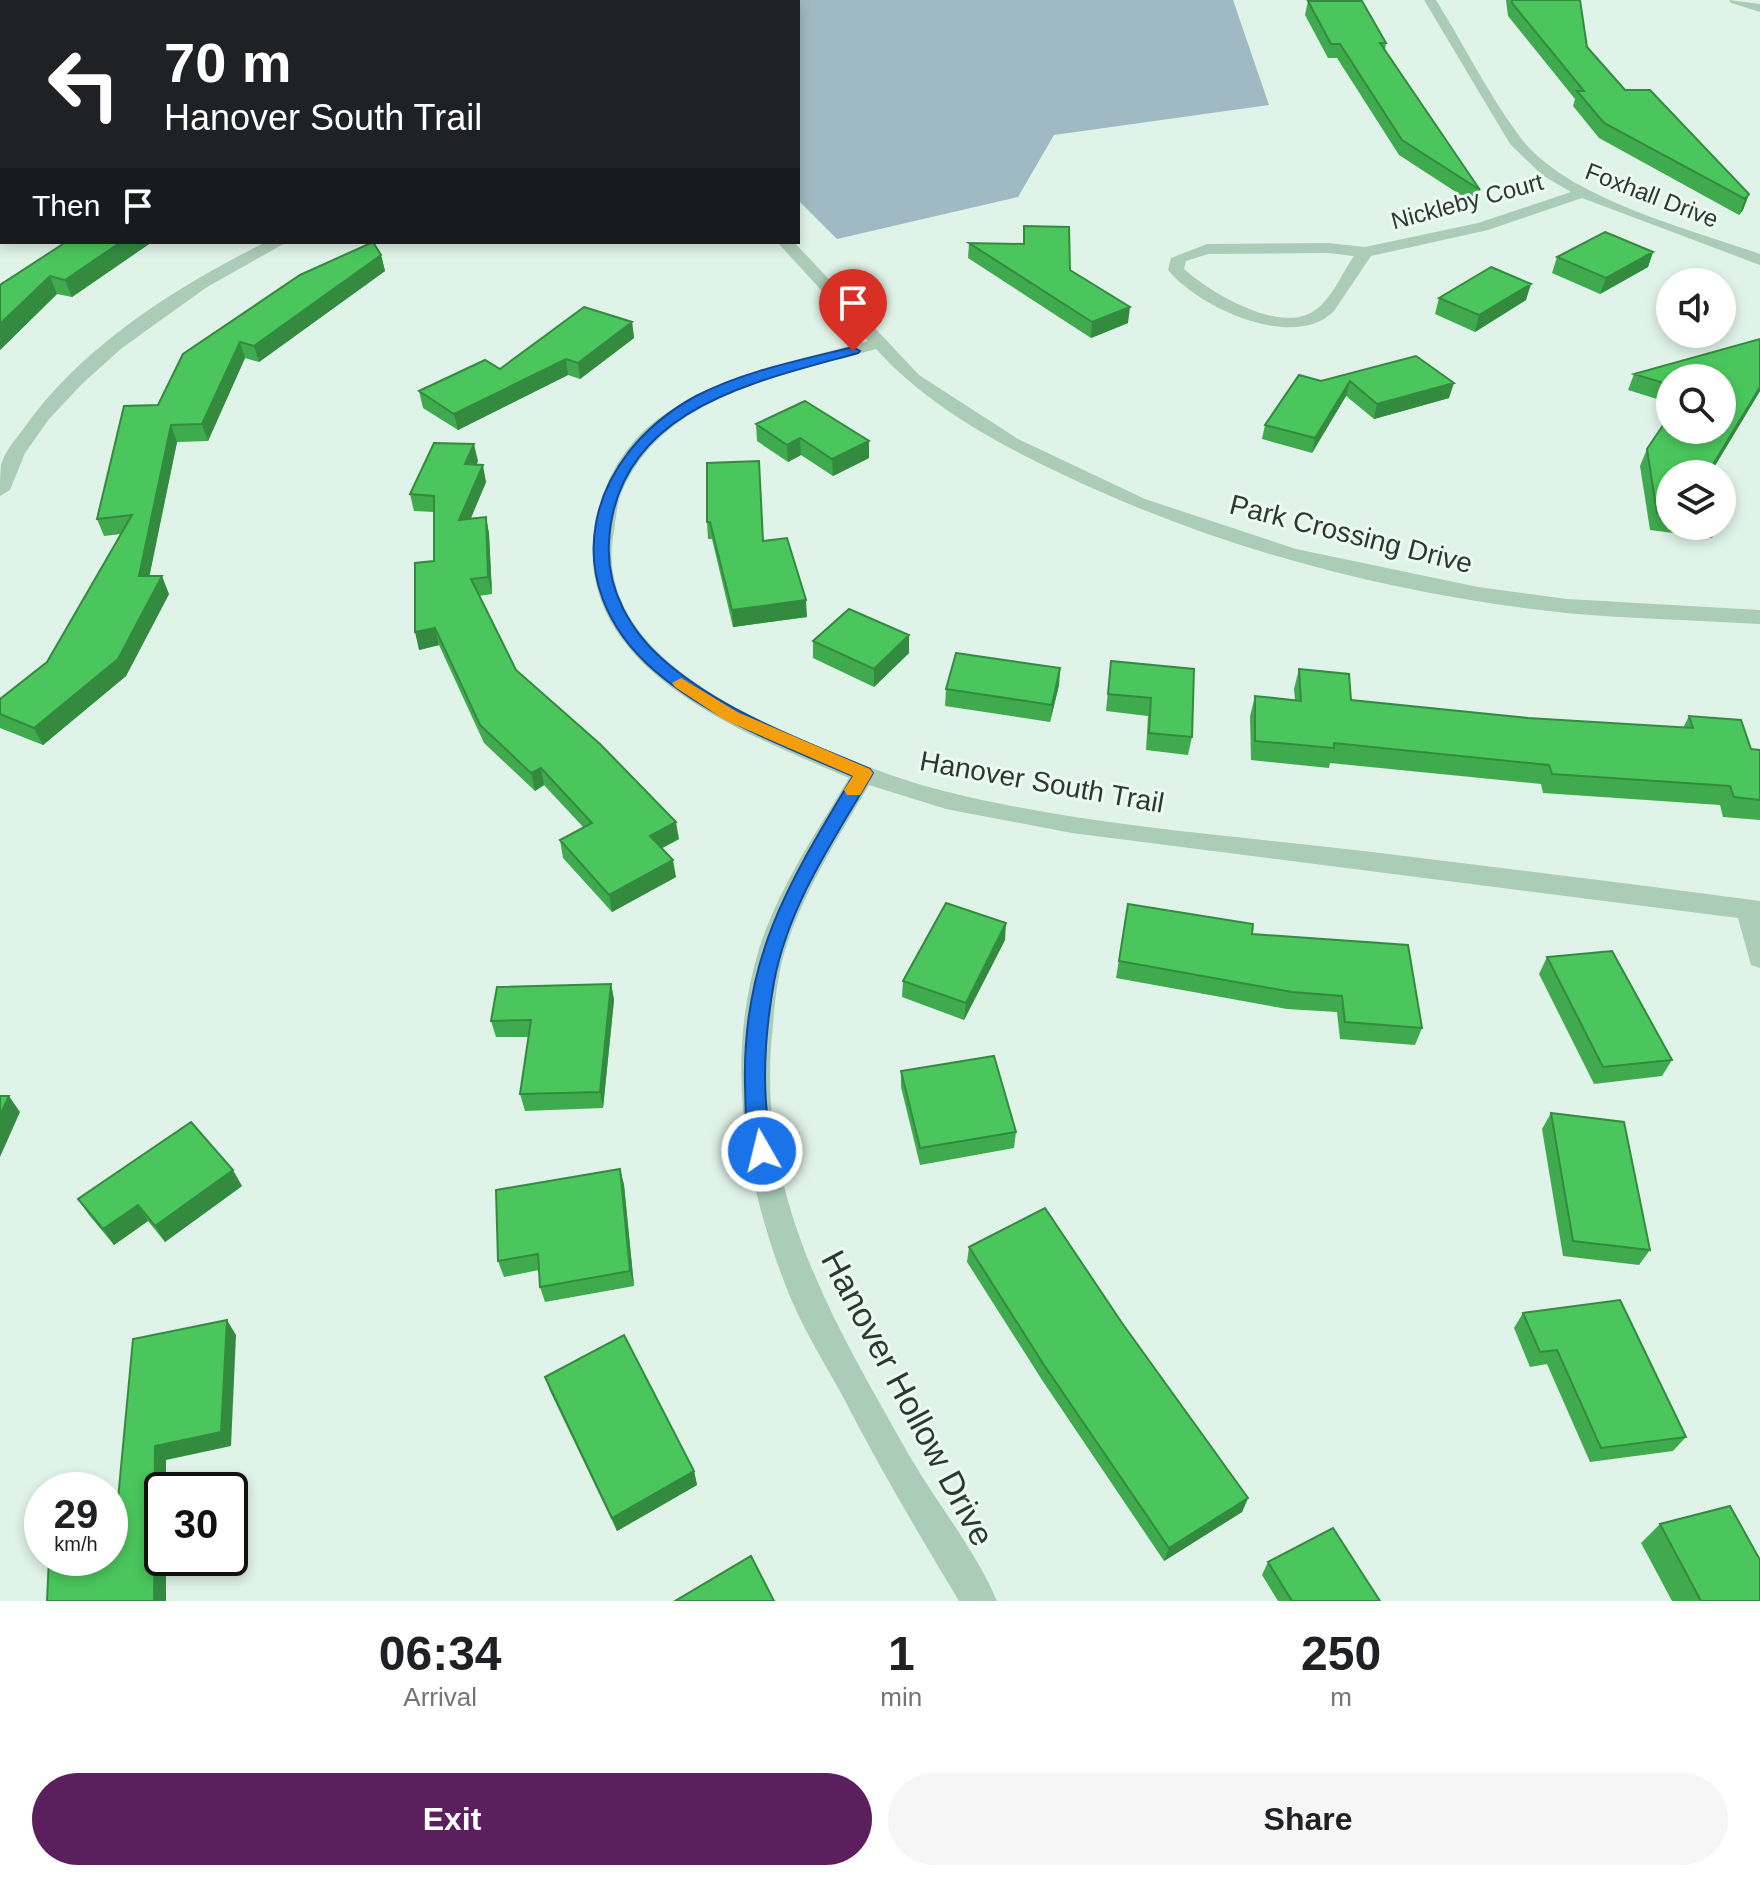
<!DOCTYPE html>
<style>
body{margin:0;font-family:Helvetica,sans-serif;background:#f6f6f6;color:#202124;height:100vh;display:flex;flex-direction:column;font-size:30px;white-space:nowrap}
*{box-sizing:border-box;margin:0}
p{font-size:26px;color:#757577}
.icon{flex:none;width:44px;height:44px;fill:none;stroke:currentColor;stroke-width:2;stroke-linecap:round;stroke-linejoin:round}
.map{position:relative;height:1601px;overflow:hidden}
.sheet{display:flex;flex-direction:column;background:#fff;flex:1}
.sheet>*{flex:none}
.hud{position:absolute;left:0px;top:0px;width:800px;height:244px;box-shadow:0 4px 12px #0003;background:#202124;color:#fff;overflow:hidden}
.buttons{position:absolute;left:1656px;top:268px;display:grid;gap:16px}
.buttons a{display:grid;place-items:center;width:80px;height:80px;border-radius:50%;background:#fff;box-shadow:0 4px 12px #0003;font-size:40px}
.speed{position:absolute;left:24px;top:1472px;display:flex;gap:16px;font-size:40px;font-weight:700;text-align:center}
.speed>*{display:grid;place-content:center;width:104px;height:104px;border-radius:50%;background:#fff;box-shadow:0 4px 12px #0003;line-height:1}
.speed small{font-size:20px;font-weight:400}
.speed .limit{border:4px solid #111;border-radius:12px;background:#fff;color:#111}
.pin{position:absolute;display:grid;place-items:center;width:68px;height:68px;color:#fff;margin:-82px -34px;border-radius:50% 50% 50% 0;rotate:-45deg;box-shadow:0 0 8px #0007}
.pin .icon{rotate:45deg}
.me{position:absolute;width:88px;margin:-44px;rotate:352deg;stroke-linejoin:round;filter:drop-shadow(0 0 6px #0008)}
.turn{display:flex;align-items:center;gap:28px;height:168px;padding:0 32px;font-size:36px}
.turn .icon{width:104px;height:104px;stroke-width:2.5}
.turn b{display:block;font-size:56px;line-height:68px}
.then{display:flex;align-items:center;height:76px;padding:0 32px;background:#0003;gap:16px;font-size:30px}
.eta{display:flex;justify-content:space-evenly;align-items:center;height:136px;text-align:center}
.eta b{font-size:48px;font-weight:800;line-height:56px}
.primary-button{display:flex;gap:16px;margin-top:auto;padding:16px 32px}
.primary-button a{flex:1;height:92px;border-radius:48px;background:#5a1f5c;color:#fff;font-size:32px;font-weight:800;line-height:92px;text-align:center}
.primary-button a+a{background:#f6f6f6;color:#202124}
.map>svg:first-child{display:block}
.green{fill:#9fbac3}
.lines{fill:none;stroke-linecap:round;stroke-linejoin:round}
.minor{fill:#abccb7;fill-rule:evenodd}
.wall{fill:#40aa4f}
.shaded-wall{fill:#348b40}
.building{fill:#4bc65c;stroke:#348b40;stroke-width:2}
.route{fill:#1a73e8;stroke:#114b97;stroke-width:2}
.slow{fill:#f59e0b}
.labels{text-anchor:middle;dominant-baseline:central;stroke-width:6;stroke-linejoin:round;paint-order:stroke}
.far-street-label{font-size:24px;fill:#2a3a2e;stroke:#ecfaf3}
.street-label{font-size:28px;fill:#2a3a2e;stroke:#ecfaf3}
.near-street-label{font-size:34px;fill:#2a3a2e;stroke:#ecfaf3}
</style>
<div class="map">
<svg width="1760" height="1601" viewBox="0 0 1760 1601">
<rect width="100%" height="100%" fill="#e0f3e8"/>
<!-- green -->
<path class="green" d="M 484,0 L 1233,0 L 1269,105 L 1054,135 L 1018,197 L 837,239 L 798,200 L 798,2 Z"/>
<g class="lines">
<!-- minor -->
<path class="minor" d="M 259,0 L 271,0 L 271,2 L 259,2 Z
M 517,0 L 529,0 L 529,2 L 517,2 Z
M 681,0 L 693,0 L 693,2 L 681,2 Z
M 1424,0 L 1436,0 C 1464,45 1488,94 1520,137 C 1565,198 1689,229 1760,254 L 1760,265 L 1582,198 L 1488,230 L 1371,256 L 1334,311 C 1294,352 1198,307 1168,270 L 1171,258 L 1207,244 L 1328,243 L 1365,247 L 1478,223 L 1571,192 L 1542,175 L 1510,144 ZM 1328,253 L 1354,256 C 1342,273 1332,299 1314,311 C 1279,334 1211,293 1184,269 L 1186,261 L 1208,254 Z
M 1729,0 L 1760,4 L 1760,12 L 1731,3 Z
M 0,62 L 2,62 L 2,70 L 0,70 Z
M 0,196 L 2,196 L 2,206 L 0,206 Z
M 266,242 L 287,242 L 207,287 L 122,348 L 83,383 L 49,419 L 25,453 L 10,490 L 0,496 C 0,486 0,474 1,465 C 5,451 15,440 24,428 C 82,346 177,286 266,242 Z
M 777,242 L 794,242 L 919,375 L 1018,439 L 1145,499 L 1296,549 L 1478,587 L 1567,599 L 1760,610 L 1760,624 C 1696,620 1630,619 1566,613 C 1394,595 1222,550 1066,476 C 996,443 928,406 876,349 C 785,375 664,394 622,491 C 617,503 616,518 614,531 C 592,644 730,709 815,745 C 858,763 899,780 944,791 C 1083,826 1230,835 1372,852 C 1501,868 1631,884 1760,901 L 1760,968 L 1751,965 L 1738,918 L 1072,833 L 946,809 L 869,785 C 838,838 805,889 786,947 C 778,973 775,999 773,1025 C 754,1191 831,1317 909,1455 C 937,1504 975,1549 997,1601 L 959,1601 C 918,1533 878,1465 842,1395 C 825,1364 805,1332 791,1299 C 746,1189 723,1066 759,949 C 779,887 816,833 849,778 C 742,732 566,667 596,520 C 604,481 625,443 658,419 C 719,375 797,361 868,341 Z"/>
</g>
<!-- wall -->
<path class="wall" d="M 341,0 L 402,0 L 401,2 L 341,2 Z
M 1506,0 L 1580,0 L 1587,47 L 1625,90 L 1749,194 L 1743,210 L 1739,215 L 1599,138 L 1573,106 L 1575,99 L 1508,16 Z
M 1308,1 L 1386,43 L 1385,50 L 1480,190 L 1476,205 L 1399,155 L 1337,58 L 1328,58 L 1305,15 Z
M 1024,226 L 1128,323 L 1091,338 L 968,258 L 969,243 L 1023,244 Z
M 66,242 L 152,242 L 72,297 L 57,294 L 0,350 Z
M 1653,252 L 1648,267 L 1600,294 L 1552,273 L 1557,257 Z
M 381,255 L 385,271 L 259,362 L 245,358 L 208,441 L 177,442 L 149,576 L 169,594 L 126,676 L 43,745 L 0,728 L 0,699 L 47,662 L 121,534 L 104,536 L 97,519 L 158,405 L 183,354 Z
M 1439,298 L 1526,300 L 1475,332 L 1435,314 Z
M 632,322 L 634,338 L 580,379 L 568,375 L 458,430 L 423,408 L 419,391 L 500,369 Z
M 1760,339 L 1760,391 L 1710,474 L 1670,474 L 1670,526 L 1717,526 L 1712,538 L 1650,530 L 1640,466 L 1647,449 L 1722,378 L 1670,378 L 1670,403 L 1628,390 L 1634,374 Z
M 1416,356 L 1449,398 L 1374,419 L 1346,396 L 1312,453 L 1262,439 L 1265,425 L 1321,381 Z
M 756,424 L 869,441 L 869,458 L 833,476 L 801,455 L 788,462 L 757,441 Z
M 478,461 L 476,465 L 486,482 L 471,518 L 486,517 L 489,534 L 492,594 L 479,596 L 516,670 L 679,839 L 662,848 L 676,877 L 612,912 L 563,858 L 560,840 L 584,828 L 544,785 L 535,791 L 484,743 L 439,645 L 419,650 L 434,561 L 434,512 L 414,511 L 410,494 Z
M 707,463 L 763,541 L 807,617 L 733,627 L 712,539 L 708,539 L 707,522 Z
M 813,641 L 909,653 L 874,687 L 813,658 Z
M 1111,661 L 1192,737 L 1188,755 L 1146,750 L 1148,716 L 1106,711 Z
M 1060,668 L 1059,685 L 1050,722 L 945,706 L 946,689 Z
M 1299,669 L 1351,700 L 1528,718 L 1683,728 L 1689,716 L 1751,749 L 1760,750 L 1760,820 L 1723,817 L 1720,805 L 1543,793 L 1541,784 L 1330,763 L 1329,768 L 1251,760 L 1250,716 L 1255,696 L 1295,700 L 1294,689 Z
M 1128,904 L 1252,934 L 1422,1028 L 1415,1045 L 1340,1039 L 1337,1012 L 1287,1009 L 1116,978 Z
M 1005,940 L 964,1020 L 902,997 L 903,981 Z
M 1547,957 L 1672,1060 L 1662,1076 L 1594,1084 L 1539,974 Z
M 611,984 L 614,1000 L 603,1108 L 525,1111 L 520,1094 L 529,1037 L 496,1037 L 491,1021 Z
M 901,1071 L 1016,1132 L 1014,1148 L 920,1165 L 901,1087 Z
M 1551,1113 L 1650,1250 L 1639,1265 L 1563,1256 L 1542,1129 Z
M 620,1169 L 624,1185 L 634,1286 L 545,1302 L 540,1287 L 539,1270 L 504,1277 L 498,1261 Z
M 242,1186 L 165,1242 L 148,1221 L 114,1245 L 89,1215 L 78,1199 Z
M 969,1247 L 1122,1323 L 1248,1498 L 1242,1512 L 1164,1561 L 1042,1380 L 967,1262 Z
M 1523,1313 L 1686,1437 L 1673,1451 L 1590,1462 L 1547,1364 L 1530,1367 L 1514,1328 Z
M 545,1377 L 694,1471 L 697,1485 L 617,1531 L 550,1391 Z
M 1660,1524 L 1760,1601 L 1672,1601 L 1641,1543 Z
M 1268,1562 L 1380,1601 L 1278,1601 L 1262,1575 Z"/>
<!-- shaded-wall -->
<path class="shaded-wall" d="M 1749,194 L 1743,210 L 1739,215 L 1745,199 Z
M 121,242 L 152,242 L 72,297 L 65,280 Z
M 1653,252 L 1648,267 L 1600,294 L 1606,278 Z
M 381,255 L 385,271 L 259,362 L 254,346 Z
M 50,276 L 57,294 L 0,350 L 0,324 Z
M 1531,284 L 1526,300 L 1475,332 L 1479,315 Z
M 1130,307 L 1128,323 L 1091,338 L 1092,322 Z
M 632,322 L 634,338 L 580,379 L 578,363 Z
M 240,342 L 245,358 L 208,441 L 202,424 Z
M 566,359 L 568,375 L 458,430 L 454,414 Z
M 1350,381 L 1346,396 L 1312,453 L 1315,438 Z
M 1454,383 L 1449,398 L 1374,419 L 1377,404 Z
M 1760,387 L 1760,391 L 1710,474 L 1708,474 Z
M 171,425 L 177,442 L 146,593 L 139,576 Z
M 800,438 L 801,455 L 788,462 L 787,445 Z
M 869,441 L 869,458 L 833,476 L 832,459 Z
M 474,444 L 478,461 L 469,481 L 465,464 Z
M 483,465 L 486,482 L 463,537 L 459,520 Z
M 486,517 L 489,534 L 492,594 L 488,577 Z
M 162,576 L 169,594 L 126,676 L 43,745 L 34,728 Z
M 806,600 L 807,617 L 733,627 L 732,610 Z
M 435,628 L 439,645 L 419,650 L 415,632 Z
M 909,635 L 909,653 L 874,687 L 874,669 Z
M 1060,668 L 1059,685 L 1050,722 L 1052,705 Z
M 541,768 L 544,785 L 535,791 L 531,773 Z
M 676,822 L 679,839 L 653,853 L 650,836 Z
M 673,860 L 676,877 L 612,912 L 609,895 Z
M 1006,923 L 1005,940 L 964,1020 L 966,1003 Z
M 611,984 L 614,1000 L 603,1108 L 600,1092 Z
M 9,1096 L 20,1112 L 0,1157 L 0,1115 Z
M 620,1169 L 624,1185 L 634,1286 L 630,1271 Z
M 233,1170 L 242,1186 L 165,1242 L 155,1226 Z
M 138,1205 L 148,1221 L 114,1245 L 103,1229 Z
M 227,1320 L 236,1335 L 231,1446 L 166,1460 L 166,1490 L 162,1490 L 162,1558 L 166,1558 L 166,1601 L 154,1601 L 155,1446 Z
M 694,1471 L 697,1485 L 617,1531 L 612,1518 Z
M 1248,1498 L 1242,1512 L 1164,1561 L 1169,1548 Z"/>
<!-- building -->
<path class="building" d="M 341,0 L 377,0 L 341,2 Z
M 1512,0 L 1580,0 L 1587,47 L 1625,90 L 1650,90 L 1749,194 L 1745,199 L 1604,123 L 1577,91 L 1584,91 L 1512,3 Z
M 1308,1 L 1362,1 L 1386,43 L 1380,43 L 1480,190 L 1402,140 L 1340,44 L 1331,44 Z
M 1024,226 L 1069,227 L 1070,270 L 1130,307 L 1092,322 L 969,243 L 1024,244 Z
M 1605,232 L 1653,252 L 1606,278 L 1557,257 Z
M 66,242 L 121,242 L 65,280 L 50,276 L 0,324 L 0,285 Z
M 373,242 L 381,255 L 254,346 L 240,342 L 202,424 L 171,425 L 139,576 L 162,576 L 118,659 L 34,728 L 0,714 L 0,699 L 47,662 L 132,515 L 97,519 L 124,406 L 158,405 L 183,354 L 300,275 Z
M 1491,267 L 1531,284 L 1479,315 L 1439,298 Z
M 584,307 L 632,322 L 578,363 L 566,359 L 454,414 L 419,391 L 485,360 L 500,369 Z
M 1760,339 L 1760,387 L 1709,471 L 1710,474 L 1670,474 L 1670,514 L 1657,513 L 1647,449 L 1670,415 L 1670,430 L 1722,430 L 1722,378 L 1670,378 L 1670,385 L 1634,374 Z
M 1416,356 L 1454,383 L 1377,404 L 1350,381 L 1315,438 L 1265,425 L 1299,375 L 1321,381 Z
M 805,401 L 869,441 L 832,459 L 800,438 L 787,445 L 756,424 Z
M 434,443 L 474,444 L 465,464 L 483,465 L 459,520 L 486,517 L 488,577 L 471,579 L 516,670 L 600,744 L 676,822 L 650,836 L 673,860 L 609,895 L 560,840 L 592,823 L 541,768 L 531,773 L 480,725 L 435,628 L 415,632 L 415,563 L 434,561 L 434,496 L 410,494 Z
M 759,461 L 763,541 L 787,538 L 806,600 L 732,610 L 710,522 L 707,522 L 707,463 Z
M 849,609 L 909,635 L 874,669 L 813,641 Z
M 956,653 L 1060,668 L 1052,705 L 946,689 Z
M 1111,661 L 1194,669 L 1192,737 L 1149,733 L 1151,698 L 1108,694 Z
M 1299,669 L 1349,674 L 1351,700 L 1528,718 L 1693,728 L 1689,716 L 1741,720 L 1751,749 L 1760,750 L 1760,800 L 1734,797 L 1730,786 L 1552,774 L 1549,765 L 1334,743 L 1334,748 L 1255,741 L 1255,696 L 1301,701 Z
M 946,903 L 1006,923 L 966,1003 L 903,981 Z
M 1128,904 L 1253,924 L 1252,934 L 1408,945 L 1422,1028 L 1345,1022 L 1342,996 L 1292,992 L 1119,961 Z
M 1612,951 L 1672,1060 L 1603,1067 L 1547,957 Z
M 611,984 L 600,1092 L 520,1094 L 531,1020 L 491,1021 L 497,987 Z
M 994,1056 L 1016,1132 L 920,1148 L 901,1071 Z
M 0,1096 L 9,1096 L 0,1115 Z
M 1551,1113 L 1624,1122 L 1650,1250 L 1573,1241 Z
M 191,1122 L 233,1170 L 155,1226 L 138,1205 L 103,1229 L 78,1199 Z
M 620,1169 L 630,1271 L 540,1287 L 538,1254 L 498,1261 L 496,1190 Z
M 1045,1208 L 1122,1323 L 1248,1498 L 1169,1548 L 1044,1365 L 969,1247 Z
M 1620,1300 L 1686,1437 L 1601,1448 L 1557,1350 L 1540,1352 L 1523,1313 Z
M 227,1320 L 221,1432 L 155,1446 L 154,1601 L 47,1601 L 49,1558 L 110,1558 L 110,1512 L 117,1510 L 133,1339 Z
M 624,1335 L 694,1471 L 612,1518 L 545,1377 Z
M 1730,1506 L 1760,1560 L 1760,1601 L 1701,1601 L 1660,1524 Z
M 1333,1528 L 1380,1601 L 1292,1601 L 1268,1562 Z
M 751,1556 L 774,1601 L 675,1601 Z"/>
<!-- route -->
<path class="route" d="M 853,347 L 860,351 L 858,353 C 754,382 616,409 609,542 C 606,590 631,633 667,663 C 726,713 800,739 870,769 L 873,773 C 834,839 788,906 774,982 C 766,1027 762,1077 768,1122 C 769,1134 776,1146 770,1158 L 762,1160 L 755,1158 C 744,1135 746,1109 745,1085 C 742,956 790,881 853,776 C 784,746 712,720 655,671 C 553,583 586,456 696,396 C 744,371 801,360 853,347 Z"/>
<!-- slow -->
<path class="slow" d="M 681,678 L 737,712 L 870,769 L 873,773 L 860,795 L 847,795 L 844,790 L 853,776 L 725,720 L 675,687 L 672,683 Z"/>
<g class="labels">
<!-- far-street labels -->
<g class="far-street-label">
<text transform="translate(1652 195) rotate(21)">Foxhall Drive</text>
<text transform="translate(1467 201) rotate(-15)">Nickleby Court</text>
</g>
<!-- street labels -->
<g class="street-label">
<text transform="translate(1351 534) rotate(14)">Park Crossing Drive</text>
<text transform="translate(1042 782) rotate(10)">Hanover South Trail</text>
</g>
<!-- near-street labels -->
<g class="near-street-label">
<text transform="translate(908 1398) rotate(62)">Hanover Hollow Drive</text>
</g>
</g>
</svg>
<div class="buttons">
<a><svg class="icon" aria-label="sound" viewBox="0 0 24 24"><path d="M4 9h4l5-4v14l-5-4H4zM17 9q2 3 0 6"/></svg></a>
<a><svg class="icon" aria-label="search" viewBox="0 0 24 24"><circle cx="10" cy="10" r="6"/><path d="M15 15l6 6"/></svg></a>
<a><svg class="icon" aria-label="layers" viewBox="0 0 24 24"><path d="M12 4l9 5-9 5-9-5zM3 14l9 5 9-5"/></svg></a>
</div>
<div class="speed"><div>29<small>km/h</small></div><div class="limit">30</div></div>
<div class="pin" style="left:853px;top:351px;background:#d93025"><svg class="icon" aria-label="arrive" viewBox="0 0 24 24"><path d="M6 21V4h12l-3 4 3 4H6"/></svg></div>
<svg class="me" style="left:762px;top:1151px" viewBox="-20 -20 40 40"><circle r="17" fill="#1a73e8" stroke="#fff" stroke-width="3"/><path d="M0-11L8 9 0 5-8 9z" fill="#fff"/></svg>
<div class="hud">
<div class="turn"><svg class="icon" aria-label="left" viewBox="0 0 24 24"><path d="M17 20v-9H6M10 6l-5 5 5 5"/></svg><div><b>70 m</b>Hanover South Trail</div></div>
<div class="then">Then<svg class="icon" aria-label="arrive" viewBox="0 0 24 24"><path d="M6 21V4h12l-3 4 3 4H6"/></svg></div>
</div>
</div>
<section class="sheet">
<div class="eta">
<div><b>06:34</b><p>Arrival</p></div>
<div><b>1</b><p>min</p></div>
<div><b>250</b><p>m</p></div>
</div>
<div class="primary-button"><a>Exit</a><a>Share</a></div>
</section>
